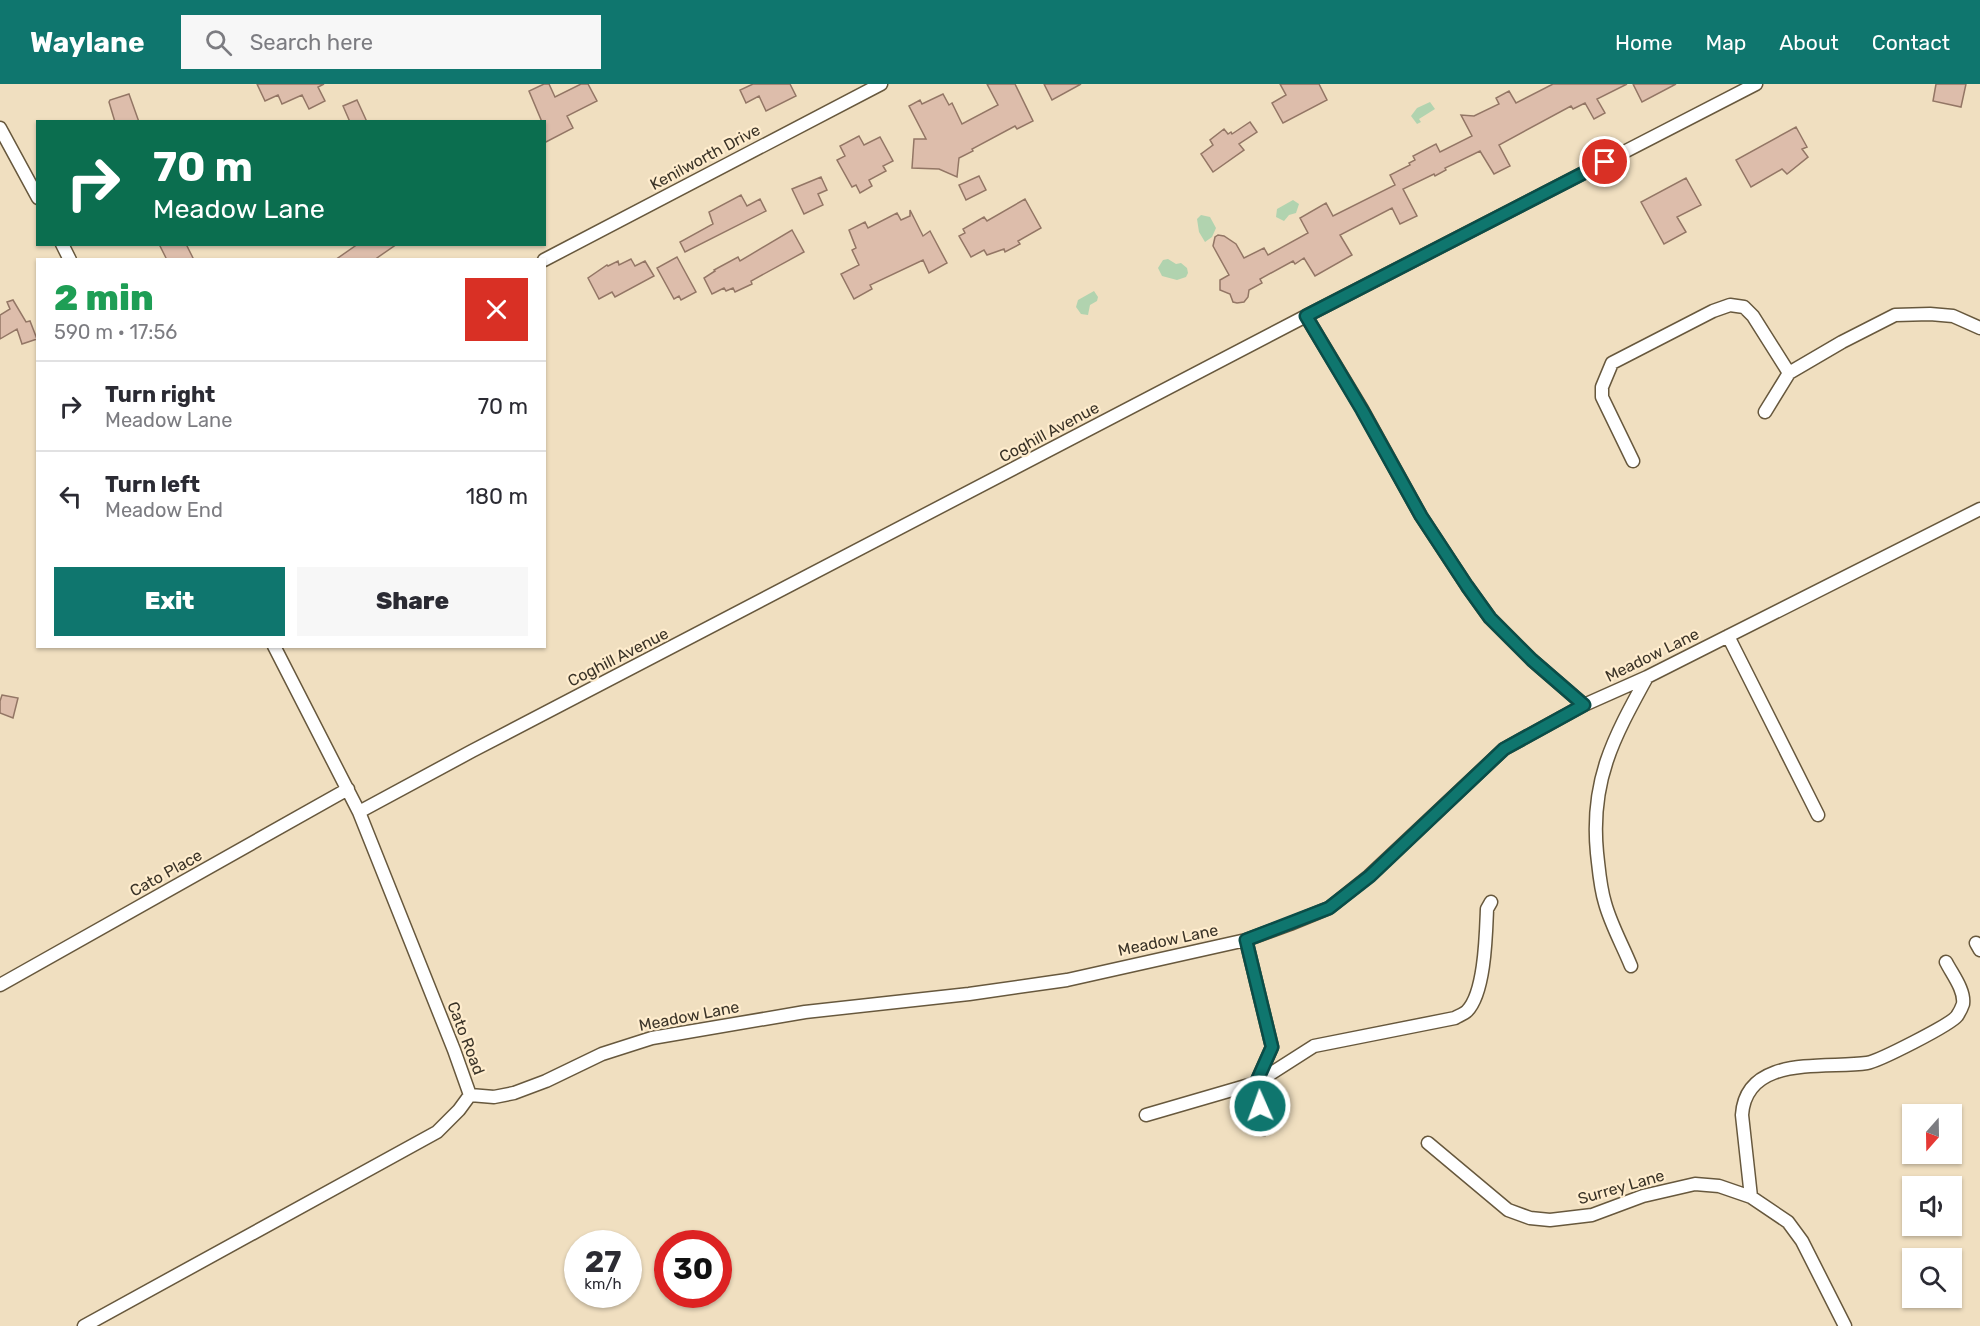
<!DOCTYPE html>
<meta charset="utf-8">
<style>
body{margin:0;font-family:Rubik,sans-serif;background:#f7f7f7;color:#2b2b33;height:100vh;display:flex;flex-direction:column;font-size:22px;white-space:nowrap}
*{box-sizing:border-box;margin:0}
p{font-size:20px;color:#7c7c81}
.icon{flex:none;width:33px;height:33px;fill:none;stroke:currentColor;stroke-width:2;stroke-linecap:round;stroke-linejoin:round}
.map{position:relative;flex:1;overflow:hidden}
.sheet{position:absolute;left:36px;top:174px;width:510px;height:390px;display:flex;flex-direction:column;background:#fff;border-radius:0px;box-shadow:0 2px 4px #0004}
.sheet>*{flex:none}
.guide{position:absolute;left:36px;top:36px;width:510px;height:126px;border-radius:0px;box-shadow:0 2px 4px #0004;background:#0b6e4f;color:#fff;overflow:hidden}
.needle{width:39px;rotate:200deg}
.controls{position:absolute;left:1902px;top:1020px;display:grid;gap:12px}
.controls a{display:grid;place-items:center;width:60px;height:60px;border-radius:0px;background:#fff;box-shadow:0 2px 4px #0004;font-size:30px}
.speed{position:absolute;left:564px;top:1146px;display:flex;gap:12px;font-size:30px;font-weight:700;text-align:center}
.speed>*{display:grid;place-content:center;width:78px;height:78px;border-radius:50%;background:#fff;box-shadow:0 2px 4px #0004;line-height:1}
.speed small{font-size:15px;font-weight:400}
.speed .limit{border:9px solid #d22;background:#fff;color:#111}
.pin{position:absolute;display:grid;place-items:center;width:51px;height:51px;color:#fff;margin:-26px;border:3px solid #fff;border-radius:50%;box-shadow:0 2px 6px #0007}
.me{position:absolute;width:66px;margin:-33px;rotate:358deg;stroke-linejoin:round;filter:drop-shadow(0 0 4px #0008)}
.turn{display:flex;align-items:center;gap:21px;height:126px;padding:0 18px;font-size:27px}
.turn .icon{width:78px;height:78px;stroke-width:2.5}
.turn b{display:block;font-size:42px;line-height:51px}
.round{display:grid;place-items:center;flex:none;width:63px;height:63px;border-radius:0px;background:#f7f7f7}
.summary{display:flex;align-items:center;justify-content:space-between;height:102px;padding:0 18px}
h1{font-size:36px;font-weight:800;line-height:45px;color:#1e9e55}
.button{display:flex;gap:12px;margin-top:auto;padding:12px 18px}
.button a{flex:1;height:69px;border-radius:0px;background:#0f766e;color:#fff;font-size:24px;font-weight:800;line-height:69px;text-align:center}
.button a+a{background:#f7f7f7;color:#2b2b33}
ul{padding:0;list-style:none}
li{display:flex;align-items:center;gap:18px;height:90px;padding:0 18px;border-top:2px solid #e1e1e2}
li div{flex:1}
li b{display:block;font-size:22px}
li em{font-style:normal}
header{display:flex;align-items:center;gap:36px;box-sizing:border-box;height:84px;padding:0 30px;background:#0f766e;color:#fff}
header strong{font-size:28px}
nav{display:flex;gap:33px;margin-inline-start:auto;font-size:21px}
.search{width:420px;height:54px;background:#f7f7f7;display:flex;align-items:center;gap:15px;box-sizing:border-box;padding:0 21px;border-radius:0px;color:#7c7c81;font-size:22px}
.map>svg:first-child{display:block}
.water{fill:#b1d3af}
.building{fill:#ddbdab;stroke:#937665;stroke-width:1.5}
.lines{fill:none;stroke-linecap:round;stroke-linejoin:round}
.street-casing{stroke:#67583d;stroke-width:15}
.street{stroke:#fff;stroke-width:12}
.route-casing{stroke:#0a4d48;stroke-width:15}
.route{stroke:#0f766e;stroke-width:10}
.labels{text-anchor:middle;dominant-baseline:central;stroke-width:4.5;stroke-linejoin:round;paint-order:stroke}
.street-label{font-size:16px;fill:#3a3327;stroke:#feeccd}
</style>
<header>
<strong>Waylane</strong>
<div class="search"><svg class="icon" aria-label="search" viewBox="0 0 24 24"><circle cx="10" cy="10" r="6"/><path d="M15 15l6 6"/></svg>Search here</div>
<nav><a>Home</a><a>Map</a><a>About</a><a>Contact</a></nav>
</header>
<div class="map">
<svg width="1980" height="1242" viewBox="0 0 1980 1242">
<rect width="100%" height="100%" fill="#f0dfc0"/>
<!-- water -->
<path class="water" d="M 1430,18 L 1435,25 L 1419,35 L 1421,38 L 1417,40 L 1411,32 L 1417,24 Z
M 1293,116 L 1299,120 L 1296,129 L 1289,131 L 1284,137 L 1276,133 L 1277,125 Z
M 1201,131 L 1210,133 L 1216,144 L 1212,153 L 1205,158 L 1199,148 L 1197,135 Z
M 1168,175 L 1176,180 L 1181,179 L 1187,184 L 1188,189 L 1186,193 L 1177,196 L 1162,192 L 1158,184 L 1163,176 Z
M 1094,207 L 1098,213 L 1097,217 L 1090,221 L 1088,231 L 1081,230 L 1076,223 L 1078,216 Z"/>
<!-- building -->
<path class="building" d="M 257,0 L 324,0 L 318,3 L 325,17 L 309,25 L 302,11 L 282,20 L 278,11 L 265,17 Z
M 544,0 L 549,0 L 555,13 L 581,0 L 588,0 L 597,17 L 567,32 L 573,44 L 544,59 L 544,38 L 542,38 L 529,7 Z
M 753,0 L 790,0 L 796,12 L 766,27 L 759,12 L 746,19 L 740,6 Z
M 987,0 L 1015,0 L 1033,37 L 1017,45 L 1015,42 L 972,65 L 973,67 L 959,74 L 957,93 L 939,85 L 912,84 L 914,55 L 926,55 L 909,22 L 920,16 L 922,20 L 943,10 L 949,21 L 952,19 L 962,40 L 998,21 Z
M 1044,0 L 1081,0 L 1052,16 Z
M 1280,0 L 1319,0 L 1327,16 L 1283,39 L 1272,19 L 1286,11 Z
M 1553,0 L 1627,0 L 1597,15 L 1605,29 L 1594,35 L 1585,19 L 1573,25 L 1571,22 L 1499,61 L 1510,82 L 1494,90 L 1480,67 L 1445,84 L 1446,86 L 1435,92 L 1434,90 L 1403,105 L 1417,132 L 1400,140 L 1392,124 L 1340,151 L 1352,171 L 1315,192 L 1304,174 L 1295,180 L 1293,177 L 1260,195 L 1262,199 L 1249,206 L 1248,213 L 1244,218 L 1237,219 L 1233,218 L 1230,210 L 1220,206 L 1220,196 L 1229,191 L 1213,162 L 1215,153 L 1218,151 L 1224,152 L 1236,160 L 1244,174 L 1264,164 L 1268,171 L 1308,149 L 1300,134 L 1326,119 L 1333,132 L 1395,101 L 1390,91 L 1410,81 L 1409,79 L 1415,76 L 1413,72 L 1436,60 L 1440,68 L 1472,52 L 1461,31 L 1474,32 L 1499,20 L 1496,14 L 1509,7 L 1516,19 Z
M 1633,0 L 1676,0 L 1642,18 Z
M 1936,0 L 1966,0 L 1961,23 L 1933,17 Z
M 129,10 L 139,38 L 115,38 L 109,18 L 110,16 Z
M 357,16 L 367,38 L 350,38 L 343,22 Z
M 1250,38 L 1257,48 L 1239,60 L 1244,66 L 1213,88 L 1201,70 L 1213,61 L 1210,56 L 1224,45 L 1228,50 L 1231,48 L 1232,50 Z
M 1796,43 L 1807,63 L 1802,65 L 1808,73 L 1787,90 L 1782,85 L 1751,103 L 1736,76 Z
M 859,52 L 864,61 L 880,53 L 893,77 L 883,82 L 886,87 L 869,96 L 872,102 L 860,109 L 856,101 L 852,103 L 837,76 L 845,72 L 840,62 Z
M 979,92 L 986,106 L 966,116 L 959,101 Z
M 821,93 L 827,106 L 818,110 L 823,121 L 804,130 L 792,105 Z
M 1686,94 L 1701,121 L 1677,133 L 1686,148 L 1664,160 L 1641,118 Z
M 741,111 L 747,122 L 760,115 L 766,127 L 685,168 L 680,158 L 713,140 L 709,128 Z
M 1025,115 L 1041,144 L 1018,157 L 1020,160 L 1005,168 L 1004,165 L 987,171 L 984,166 L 971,173 L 959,152 L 965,149 L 963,145 L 984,133 L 987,137 Z
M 910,126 L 923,152 L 930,147 L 947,179 L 929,189 L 923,176 L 870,201 L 872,205 L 854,215 L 841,190 L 859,181 L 852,166 L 856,164 L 849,146 L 865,138 L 868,144 L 897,129 L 901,136 L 910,132 Z
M 792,146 L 804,168 L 751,197 L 752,200 L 735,208 L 733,204 L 726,207 L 724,204 L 712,210 L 704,194 L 715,187 L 714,186 L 738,173 L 740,177 Z
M 159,160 L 186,160 L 194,176 L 167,176 Z
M 358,160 L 397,160 L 374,176 L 335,176 Z
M 677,173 L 696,208 L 681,216 L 679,212 L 674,215 L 657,184 Z
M 631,175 L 635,182 L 645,177 L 654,192 L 615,213 L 612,208 L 599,215 L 588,194 L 607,181 L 608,182 L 618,177 L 619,181 Z
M 13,216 L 26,238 L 30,237 L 37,255 L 22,260 L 17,245 L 0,255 L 0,231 L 10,225 L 7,218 Z
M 2,611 L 18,614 L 13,634 L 0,629 L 0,617 Z"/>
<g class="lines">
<!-- street casing -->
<g class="street-casing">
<path id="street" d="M 0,44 L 38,114
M 62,160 L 70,176
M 544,176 L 881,0
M 1306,232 L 1362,325 L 1421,432 L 1467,502 L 1490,534 L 1532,576 L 1584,621
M 1765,328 L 1789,289 L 1842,258 L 1895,231 L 1930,230 L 1953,232 L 1980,244
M 1633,377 L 1602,313 L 1602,303 L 1612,279 L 1713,227 L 1730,221 L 1744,223 L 1753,232 L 1789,289
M 1728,552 L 1818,731
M 359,728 L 472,667 L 1306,232 L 1756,0
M 1246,856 L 1272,963 L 1256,999 L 1264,1045
M 1976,859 L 1980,866
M 1631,882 C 1623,862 1611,841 1605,819 C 1600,803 1599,786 1597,769 C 1590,697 1613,655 1647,593
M 0,901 L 348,705
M 470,1011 L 494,1013 L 514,1009 L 546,997 L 602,970 L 652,954 L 805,928 L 969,910 L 1067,896 L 1246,856 L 1290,840 L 1329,824 L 1369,792 L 1504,665 L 1584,621 L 1647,593 L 1980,425
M 1146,1031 L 1256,999 L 1314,962 L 1455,934 C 1458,932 1464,930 1467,927 C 1485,909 1486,850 1487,825 L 1491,818
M 1428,1059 L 1508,1126 L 1530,1134 L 1550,1136 L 1592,1131 L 1643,1112 L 1695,1100 L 1719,1102 L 1751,1113 L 1788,1138 L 1802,1157 L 1845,1242
M 1751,1113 L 1742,1031 C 1746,970 1826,985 1867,979 C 1879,977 1950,941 1957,932 C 1959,929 1962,923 1963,920 C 1965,906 1952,890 1946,878
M 84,1242 L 437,1048 L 459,1026 L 470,1011 L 454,966 L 359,728 L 274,562"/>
</g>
<!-- street -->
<use href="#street" class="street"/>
</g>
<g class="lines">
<!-- route casing -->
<g class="route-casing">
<path id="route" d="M 1260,1022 L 1256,999 L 1272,963 L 1246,856 L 1329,824 L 1370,792 L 1504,665 L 1584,621 L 1532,576 L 1490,534 L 1467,502 L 1421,432 L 1362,326 L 1306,232 L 1605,78"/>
</g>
<!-- route -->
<use href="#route" class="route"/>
</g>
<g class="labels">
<!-- street labels -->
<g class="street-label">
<text transform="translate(705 73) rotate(-28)">Kenilworth Drive</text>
<text transform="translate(1049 348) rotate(-28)">Coghill Avenue</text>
<text transform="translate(1652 571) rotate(-26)">Meadow Lane</text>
<text transform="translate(618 573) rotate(-27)">Coghill Avenue</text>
<text transform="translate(166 789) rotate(-29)">Cato Place</text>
<text transform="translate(1168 856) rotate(-12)">Meadow Lane</text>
<text transform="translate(689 932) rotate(-11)">Meadow Lane</text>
<text transform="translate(466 954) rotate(69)">Cato Road</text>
<text transform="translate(1621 1103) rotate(-16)">Surrey Lane</text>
</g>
</g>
</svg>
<div class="controls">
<a><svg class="needle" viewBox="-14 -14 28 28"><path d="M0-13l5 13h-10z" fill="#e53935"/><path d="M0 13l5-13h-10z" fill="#7c7c81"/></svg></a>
<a><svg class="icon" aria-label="sound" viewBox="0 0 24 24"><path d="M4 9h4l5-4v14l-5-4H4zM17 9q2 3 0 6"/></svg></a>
<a><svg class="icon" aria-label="search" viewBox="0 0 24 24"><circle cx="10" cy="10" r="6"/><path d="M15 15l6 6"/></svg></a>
</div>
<div class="speed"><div>27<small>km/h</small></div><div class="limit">30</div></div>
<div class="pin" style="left:1605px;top:78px;background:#d93025"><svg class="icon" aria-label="arrive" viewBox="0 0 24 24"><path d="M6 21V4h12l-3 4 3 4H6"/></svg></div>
<svg class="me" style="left:1260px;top:1022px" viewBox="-20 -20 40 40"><circle r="17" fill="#0f766e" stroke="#fff" stroke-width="3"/><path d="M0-11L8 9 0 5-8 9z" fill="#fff"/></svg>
<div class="guide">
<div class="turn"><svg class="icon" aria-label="right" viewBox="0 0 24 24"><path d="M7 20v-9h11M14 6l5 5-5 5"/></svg><div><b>70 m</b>Meadow Lane</div></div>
</div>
<section class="sheet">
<div class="summary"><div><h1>2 min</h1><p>590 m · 17:56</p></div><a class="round" style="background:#d93025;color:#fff"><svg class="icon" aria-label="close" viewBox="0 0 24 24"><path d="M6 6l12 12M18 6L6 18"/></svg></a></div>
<ul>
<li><svg class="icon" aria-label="right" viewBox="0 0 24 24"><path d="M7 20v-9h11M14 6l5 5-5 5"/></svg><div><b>Turn right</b><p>Meadow Lane</p></div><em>70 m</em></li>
<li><svg class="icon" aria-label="left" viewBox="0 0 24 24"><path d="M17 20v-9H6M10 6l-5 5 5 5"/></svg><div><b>Turn left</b><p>Meadow End</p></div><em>180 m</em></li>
</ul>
<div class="button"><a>Exit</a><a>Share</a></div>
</section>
</div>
